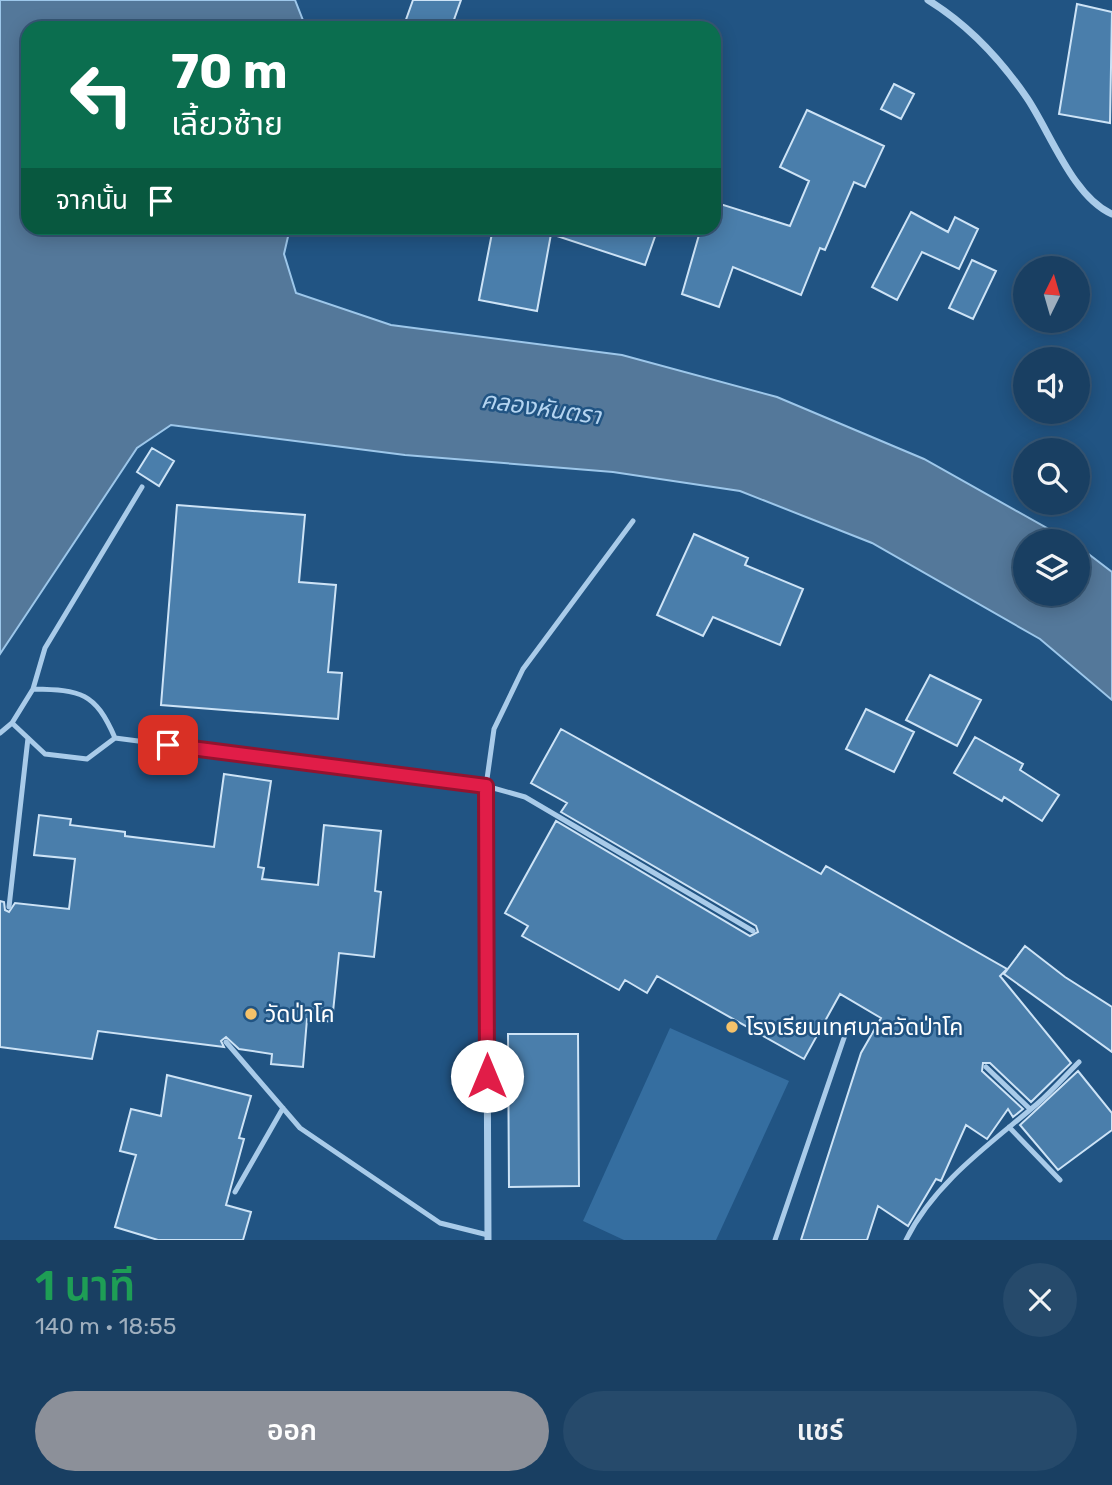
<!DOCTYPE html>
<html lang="th">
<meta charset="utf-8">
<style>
body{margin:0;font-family:Rubik,"Noto Sans Thai",sans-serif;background:#264a6b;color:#f1f3f6;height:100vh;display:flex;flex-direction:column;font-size:26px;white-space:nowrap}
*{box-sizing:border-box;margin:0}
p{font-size:23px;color:#9fafbe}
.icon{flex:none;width:38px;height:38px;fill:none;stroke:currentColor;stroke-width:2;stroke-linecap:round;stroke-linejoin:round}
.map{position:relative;height:1240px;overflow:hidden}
.drawer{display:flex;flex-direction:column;background:#193f62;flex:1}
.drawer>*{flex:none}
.banner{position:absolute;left:21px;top:21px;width:700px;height:214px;border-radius:21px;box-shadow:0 4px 18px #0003,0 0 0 2px #375877;background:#0b6e4f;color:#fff;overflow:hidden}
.needle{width:46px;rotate:5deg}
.controls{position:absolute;left:1013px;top:256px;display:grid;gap:14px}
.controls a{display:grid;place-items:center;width:77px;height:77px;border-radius:50%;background:#193f62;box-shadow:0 4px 18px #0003,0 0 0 2px #375877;font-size:35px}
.pin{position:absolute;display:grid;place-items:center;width:60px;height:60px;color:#fff;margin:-30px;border-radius:14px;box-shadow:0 4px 10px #0006}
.me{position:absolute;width:77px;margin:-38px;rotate:0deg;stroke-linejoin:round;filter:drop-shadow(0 0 5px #0008)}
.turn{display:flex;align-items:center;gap:24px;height:147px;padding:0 35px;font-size:32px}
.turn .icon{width:91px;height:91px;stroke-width:2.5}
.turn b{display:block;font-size:49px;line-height:60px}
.then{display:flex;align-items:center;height:66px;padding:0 35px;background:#0003;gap:14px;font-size:26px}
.round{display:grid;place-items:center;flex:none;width:74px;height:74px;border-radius:37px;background:#264a6b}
.headline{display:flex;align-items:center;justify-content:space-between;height:119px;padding:0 35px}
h1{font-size:42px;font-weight:600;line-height:52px;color:#1e9e55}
.cta{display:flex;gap:14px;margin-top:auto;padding:14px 35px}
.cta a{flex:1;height:80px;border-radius:42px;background:#8c9099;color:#fff;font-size:28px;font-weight:600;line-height:80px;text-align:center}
.cta a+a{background:#264a6b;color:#f1f3f6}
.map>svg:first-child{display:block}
.green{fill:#356ea0}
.water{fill:#54789a;stroke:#9dc7ea;stroke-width:2}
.building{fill:#4a7eab;stroke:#cde3f6;stroke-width:2}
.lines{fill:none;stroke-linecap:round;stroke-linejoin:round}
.service{stroke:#a9cbe9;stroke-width:5}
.minor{stroke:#a9cbe9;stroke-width:7}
.route-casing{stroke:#92132f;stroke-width:18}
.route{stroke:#e11d48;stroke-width:12}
.poi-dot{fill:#f5c26a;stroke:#215483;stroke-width:2.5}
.labels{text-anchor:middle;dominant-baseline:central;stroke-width:5;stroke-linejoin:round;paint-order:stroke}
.poi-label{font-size:23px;fill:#fff;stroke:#215483;text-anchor:start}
.water-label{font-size:24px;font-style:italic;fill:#b4d4f0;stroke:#215483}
</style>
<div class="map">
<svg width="1112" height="1240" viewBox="0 0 1112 1240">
<rect width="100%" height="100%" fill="#215483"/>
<!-- green -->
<path class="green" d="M 670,1028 L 789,1081 L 716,1240 L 624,1240 L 583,1221 Z"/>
<!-- water -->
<path class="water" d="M 0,0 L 295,0 L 306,28 L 28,28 L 28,228 L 290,228 L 284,254 L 296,293 L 391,325 L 622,355 L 777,397 L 924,459 L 1070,541 L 1026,541 L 1026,593 L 1078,593 L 1078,546 L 1112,572 L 1112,700 L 1040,639 L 872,543 L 740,491 L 613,472 L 405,455 L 171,425 L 137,448 L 0,654 Z"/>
<!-- building -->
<path class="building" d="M 413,0 L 461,0 L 451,28 L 403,28 Z
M 1077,4 L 1112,12 L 1110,123 L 1059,114 Z
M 894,84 L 914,94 L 901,119 L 881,109 Z
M 807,110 L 884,146 L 865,187 L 854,182 L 825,250 L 820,248 L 801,295 L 733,267 L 719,307 L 682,294 L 701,228 L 714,228 L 714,202 L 790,226 L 809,181 L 780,167 Z
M 911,212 L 948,232 L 955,217 L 978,229 L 959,269 L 922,252 L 897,300 L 872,287 Z
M 493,228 L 658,228 L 645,265 L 551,234 L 537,311 L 479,300 Z
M 972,260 L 996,271 L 973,319 L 949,308 Z
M 152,448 L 174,461 L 159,486 L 137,472 Z
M 177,505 L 305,515 L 299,582 L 336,585 L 328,672 L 342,673 L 338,719 L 161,705 Z
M 694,534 L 748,558 L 745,565 L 803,589 L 780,645 L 713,617 L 703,636 L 657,615 Z
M 930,675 L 981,700 L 957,746 L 906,720 Z
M 866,709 L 914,732 L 894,772 L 846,749 Z
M 561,729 L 821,874 L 826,866 L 1007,969 L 1000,976 L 1071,1063 L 1031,1102 L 990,1063 L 983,1063 L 982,1071 L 1023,1109 L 1013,1117 L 1008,1109 L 987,1139 L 966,1125 L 941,1181 L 936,1179 L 908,1226 L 878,1206 L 867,1240 L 801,1240 L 861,1053 L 881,1018 L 840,994 L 804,1059 L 657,976 L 647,993 L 625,980 L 619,990 L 522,936 L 528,926 L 505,913 L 556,821 L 750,936 L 758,932 L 756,926 L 561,812 L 567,803 L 531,783 Z
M 975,737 L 1023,764 L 1020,770 L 1059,795 L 1042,821 L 1004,797 L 1002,801 L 954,773 Z
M 224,774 L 271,781 L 258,867 L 264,868 L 262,879 L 318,885 L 324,825 L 381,831 L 375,891 L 381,892 L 374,957 L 339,953 L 332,1022 L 307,1019 L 303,1067 L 271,1064 L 272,1054 L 239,1049 L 226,1037 L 221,1041 L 224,1047 L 98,1031 L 92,1059 L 0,1047 L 0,901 L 4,902 L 5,910 L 9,912 L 15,903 L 69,909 L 75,859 L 34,855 L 39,815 L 71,819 L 70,825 L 125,832 L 125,836 L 214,847 Z
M 1025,946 L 1065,977 L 1112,1007 L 1112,1052 L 1004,974 Z
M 508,1034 L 578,1034 L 579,1186 L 509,1187 Z
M 1078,1071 L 1112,1113 L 1112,1130 L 1058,1170 L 1020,1125 Z
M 167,1075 L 251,1096 L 239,1138 L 244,1139 L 226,1205 L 251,1212 L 243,1240 L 158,1240 L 115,1227 L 136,1155 L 120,1151 L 131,1109 L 161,1116 Z"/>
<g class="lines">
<!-- service -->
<path class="service" d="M 12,723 L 45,754 L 87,759 L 115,738 C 95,692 81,690 33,689
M 0,733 L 12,723 L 33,689 L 45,648 L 142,487
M 115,738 L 486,786 L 525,797 L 753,931
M 486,786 L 494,729 L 523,669 L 633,521
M 9,907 L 28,738
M 226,1042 L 300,1128 L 440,1223 L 488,1235
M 986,1067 L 1030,1109
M 1009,1127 L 1060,1180
M 235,1192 L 283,1108
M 775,1240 L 845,1035
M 906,1240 C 934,1183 990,1144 1037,1104 C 1052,1091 1065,1076 1079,1062"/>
<!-- minor -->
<path class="minor" d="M 928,0 C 967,24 1001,60 1027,98 C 1050,132 1073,197 1112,214
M 486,786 L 488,1240"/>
</g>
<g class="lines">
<!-- route casing -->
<g class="route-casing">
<path id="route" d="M 168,745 L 486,786 L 487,1076"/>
</g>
<!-- route -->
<use href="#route" class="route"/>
</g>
<!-- markers -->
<g class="poi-dot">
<circle cx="251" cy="1014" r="7"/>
<circle cx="732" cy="1027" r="7"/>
</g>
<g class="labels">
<!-- poi labels -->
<g class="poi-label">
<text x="265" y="1014">วัดป่าโค</text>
<text x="746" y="1027">โรงเรียนเทศบาลวัดป่าโค</text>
</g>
<!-- water labels -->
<g class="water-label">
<text transform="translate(541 408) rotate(8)">คลองหันตรา</text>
</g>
</g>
</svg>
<div class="controls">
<a><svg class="needle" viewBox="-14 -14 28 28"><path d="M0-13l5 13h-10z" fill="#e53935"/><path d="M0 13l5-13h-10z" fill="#9fafbe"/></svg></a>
<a><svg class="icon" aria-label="sound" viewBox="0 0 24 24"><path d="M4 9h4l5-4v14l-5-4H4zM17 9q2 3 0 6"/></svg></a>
<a><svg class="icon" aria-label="search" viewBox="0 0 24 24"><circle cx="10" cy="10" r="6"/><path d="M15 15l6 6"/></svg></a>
<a><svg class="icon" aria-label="layers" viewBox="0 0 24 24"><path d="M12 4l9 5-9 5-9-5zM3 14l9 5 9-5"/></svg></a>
</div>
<div class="pin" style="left:168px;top:745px;background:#d93025"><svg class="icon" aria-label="arrive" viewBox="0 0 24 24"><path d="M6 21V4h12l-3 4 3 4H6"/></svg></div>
<svg class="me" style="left:487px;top:1076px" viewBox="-20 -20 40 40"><circle r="19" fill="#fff"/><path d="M0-13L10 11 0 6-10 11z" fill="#e11d48"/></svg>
<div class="banner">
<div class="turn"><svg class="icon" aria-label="left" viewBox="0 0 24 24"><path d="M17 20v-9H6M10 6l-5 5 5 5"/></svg><div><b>70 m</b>เลี้ยวซ้าย</div></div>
<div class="then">จากนั้น<svg class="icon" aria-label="arrive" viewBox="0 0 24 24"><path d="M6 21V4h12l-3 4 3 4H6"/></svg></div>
</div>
</div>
<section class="drawer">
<div class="headline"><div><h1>1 นาที</h1><p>140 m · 18:55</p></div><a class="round"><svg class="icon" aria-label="close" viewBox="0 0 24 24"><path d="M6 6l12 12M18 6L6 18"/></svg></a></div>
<div class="cta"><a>ออก</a><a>แชร์</a></div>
</section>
